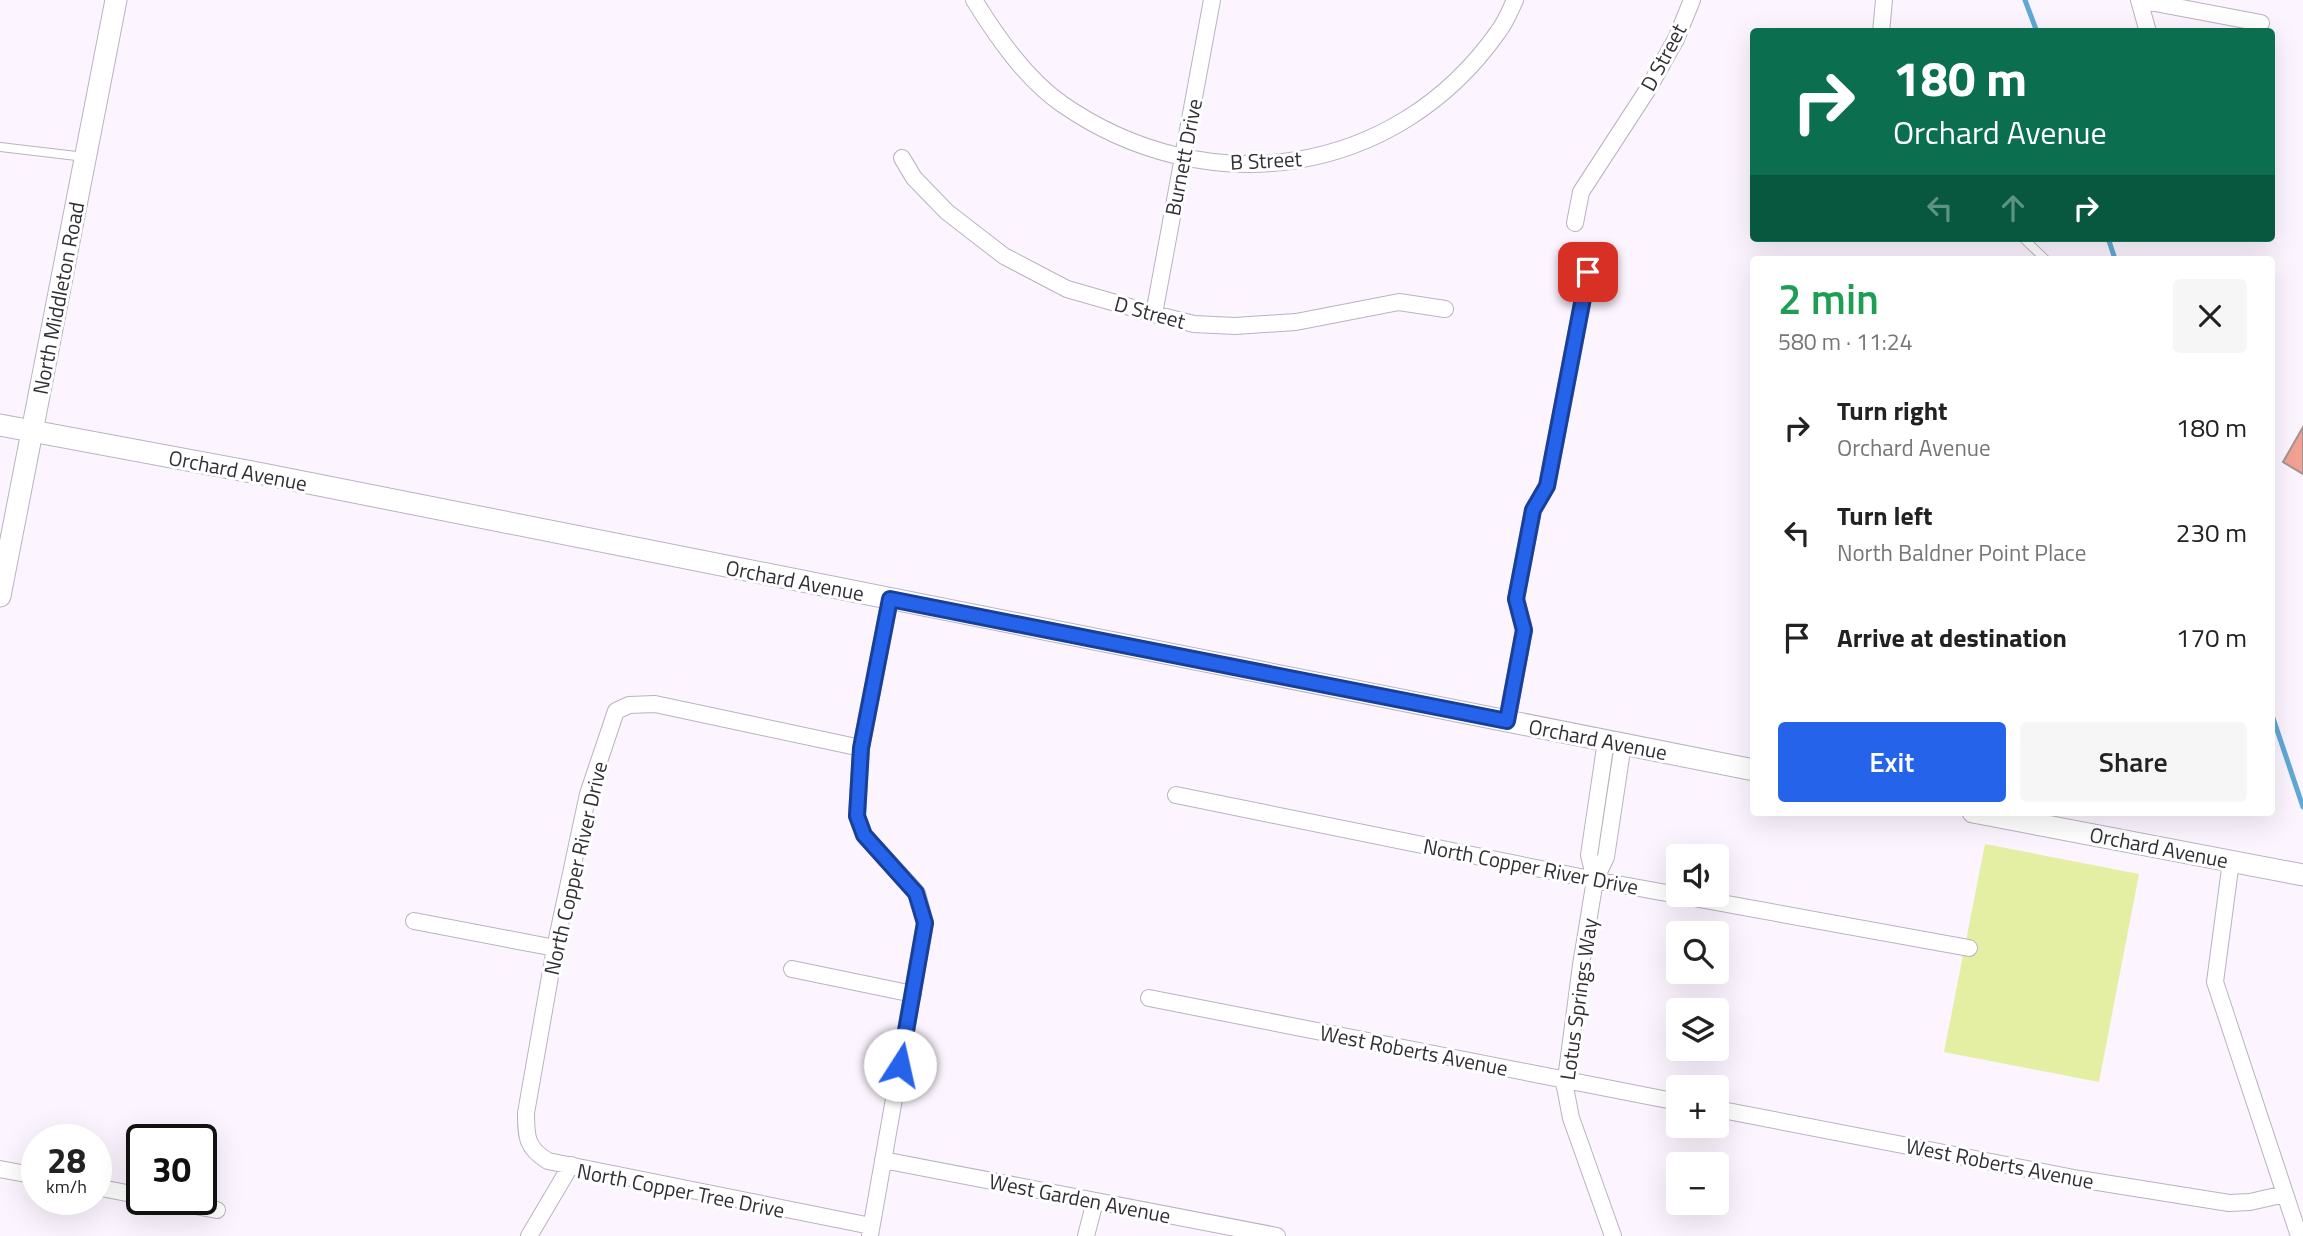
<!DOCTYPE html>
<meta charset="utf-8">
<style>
body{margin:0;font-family:"Titillium Web",sans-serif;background:#f6f6f6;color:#222;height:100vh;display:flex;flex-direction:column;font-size:26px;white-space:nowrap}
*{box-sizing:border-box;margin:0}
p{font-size:23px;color:#767676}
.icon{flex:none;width:38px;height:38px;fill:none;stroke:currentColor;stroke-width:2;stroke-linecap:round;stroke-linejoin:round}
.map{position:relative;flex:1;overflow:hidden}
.details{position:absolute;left:1750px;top:256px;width:525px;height:560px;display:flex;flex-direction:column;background:#fff;border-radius:7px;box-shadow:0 7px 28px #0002}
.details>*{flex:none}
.guide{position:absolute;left:1750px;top:28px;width:525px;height:214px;border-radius:7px;box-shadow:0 7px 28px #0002;background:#0b6e4f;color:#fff;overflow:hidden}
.controls{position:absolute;left:1666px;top:844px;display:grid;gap:14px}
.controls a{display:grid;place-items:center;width:63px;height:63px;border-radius:7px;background:#fff;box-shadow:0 7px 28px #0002;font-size:35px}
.speed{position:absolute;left:21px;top:1124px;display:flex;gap:14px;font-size:35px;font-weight:700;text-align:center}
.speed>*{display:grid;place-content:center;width:91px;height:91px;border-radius:50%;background:#fff;box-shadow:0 7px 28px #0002;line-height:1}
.speed small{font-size:18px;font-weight:400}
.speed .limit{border:4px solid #111;border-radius:10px;background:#fff;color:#111}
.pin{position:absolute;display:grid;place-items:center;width:60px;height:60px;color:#fff;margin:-30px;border-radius:14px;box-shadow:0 4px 10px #0006}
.me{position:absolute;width:77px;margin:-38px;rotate:10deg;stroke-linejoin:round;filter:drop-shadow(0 0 5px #0008)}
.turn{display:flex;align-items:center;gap:24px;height:147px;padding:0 28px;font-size:32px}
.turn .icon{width:91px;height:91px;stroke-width:2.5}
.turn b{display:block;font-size:49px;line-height:60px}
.lanes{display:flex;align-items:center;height:66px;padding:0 28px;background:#0003;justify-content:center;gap:35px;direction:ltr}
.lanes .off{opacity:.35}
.round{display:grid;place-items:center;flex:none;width:74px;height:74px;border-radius:7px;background:#f6f6f6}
.overview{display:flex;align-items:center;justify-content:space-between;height:119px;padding:0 28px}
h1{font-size:42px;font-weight:600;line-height:52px;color:#1e9e55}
.action{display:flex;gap:14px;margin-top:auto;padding:14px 28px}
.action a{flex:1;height:80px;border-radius:7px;background:#2563eb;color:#fff;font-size:28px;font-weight:600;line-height:80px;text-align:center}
.action a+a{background:#f6f6f6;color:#222}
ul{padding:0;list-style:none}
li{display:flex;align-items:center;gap:21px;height:105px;padding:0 28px}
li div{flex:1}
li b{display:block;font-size:26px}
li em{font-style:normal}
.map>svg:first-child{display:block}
.green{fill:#e5efa3}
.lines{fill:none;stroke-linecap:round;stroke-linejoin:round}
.stream{stroke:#5fa9d6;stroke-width:5}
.building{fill:#f2a192;stroke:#a49491;stroke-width:2}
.lane-casing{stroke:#bbb2bf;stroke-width:10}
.street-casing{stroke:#bbb2bf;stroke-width:18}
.secondary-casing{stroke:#bbb2bf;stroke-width:23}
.lane{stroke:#fff;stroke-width:8}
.street{stroke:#fff;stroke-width:16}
.secondary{stroke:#fff;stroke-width:21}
.route-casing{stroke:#184099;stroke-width:18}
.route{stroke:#2563eb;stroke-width:12}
.labels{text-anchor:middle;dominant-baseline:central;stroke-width:6;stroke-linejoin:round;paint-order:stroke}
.street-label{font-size:21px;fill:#322f34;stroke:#fff}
</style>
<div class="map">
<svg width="2303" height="1236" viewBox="0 0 2303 1236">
<rect width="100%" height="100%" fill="#fcf4fe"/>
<!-- green -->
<path class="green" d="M 1985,844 L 2139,874 L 2099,1082 L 1944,1052 Z"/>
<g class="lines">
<!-- stream -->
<path class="stream" d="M 2025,0 L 2037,32
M 2108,238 L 2115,259
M 2272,715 L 2303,807"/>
</g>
<!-- building -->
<path class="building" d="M 2303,427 L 2303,474 L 2283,462 Z"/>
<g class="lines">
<!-- lane casing -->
<g class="lane-casing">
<path id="lane" d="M 0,147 L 85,157
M 2023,238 L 2045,259"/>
</g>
<!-- street casing -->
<g class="street-casing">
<path id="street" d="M 974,0 C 997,37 1026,79 1062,104 C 1206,204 1395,178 1498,32 C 1505,23 1510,11 1515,0
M 2139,0 L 2261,23
M 2139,0 L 2148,32
M 1881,32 L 1884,0
M 902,158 L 914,178 L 947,212 L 1004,256 L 1067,289 L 1154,314 L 1194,324 L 1235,326 L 1296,322 L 1399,302 L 1445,309
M 1575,223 L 1581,192 L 1648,89 L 1676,39 L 1692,0
M 1154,314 L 1212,0
M 1507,721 L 1524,630 L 1516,599 L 1533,510 L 1547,486 L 1588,272
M 861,748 L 655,704 L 629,705 L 616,711 L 588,794 L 555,948 L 526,1113 C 526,1136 526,1148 548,1161 L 871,1226
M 1176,795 L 1595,880 L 1969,948
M 2231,861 L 2215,982 L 2299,1236
M 1595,880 L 1589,855 L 1606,741
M 414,921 L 555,948
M 792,969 L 913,994
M 1149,998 L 1678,1102
M 1717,1109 L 2079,1179 L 2229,1203 L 2250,1202 L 2285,1194
M 883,1160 L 1277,1236
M 0,1169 L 37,1176
M 96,1187 L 142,1196
M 157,1199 L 217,1210
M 870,1235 L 925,923 L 917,893 L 864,835 L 857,816 L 861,748 L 890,599
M 529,1236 L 571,1165
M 1086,1236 L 1095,1201
M 1613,1236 L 1571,1118 L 1565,1087 L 1581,965 L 1595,880 L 1606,857 L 1623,744"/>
</g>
<!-- secondary casing -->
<g class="secondary-casing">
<path id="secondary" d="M 0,425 L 263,474 L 1754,770
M 0,596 L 116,0
M 1973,812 L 2303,875"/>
</g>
<!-- lane -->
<use href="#lane" class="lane"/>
<!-- street -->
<use href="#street" class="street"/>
<!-- secondary -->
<use href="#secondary" class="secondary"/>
</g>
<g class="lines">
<!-- route casing -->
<g class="route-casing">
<path id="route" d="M 900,1065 L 925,923 L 916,893 L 864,835 L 857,816 L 861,748 L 890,599 L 1507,721 L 1524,630 L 1516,599 L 1533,510 L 1547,486 L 1588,272"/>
</g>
<!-- route -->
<use href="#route" class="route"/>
</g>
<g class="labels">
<!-- street labels -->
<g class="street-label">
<text transform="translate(1663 57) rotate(-62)">D Street</text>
<text transform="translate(1183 157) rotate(-79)">Burnett Drive</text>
<text transform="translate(1266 160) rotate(-3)">B Street</text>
<text transform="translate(58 298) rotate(-79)">North Middleton Road</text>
<text transform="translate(1150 312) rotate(15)">D Street</text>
<text transform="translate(238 470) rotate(11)">Orchard Avenue</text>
<text transform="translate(795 580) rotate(11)">Orchard Avenue</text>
<text transform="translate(1598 739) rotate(11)">Orchard Avenue</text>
<text transform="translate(2159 847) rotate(11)">Orchard Avenue</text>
<text transform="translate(1531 866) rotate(11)">North Copper River Drive</text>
<text transform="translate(575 868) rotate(-77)">North Copper River Drive</text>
<text transform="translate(1578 999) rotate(-82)">Lotus Springs Way</text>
<text transform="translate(1414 1050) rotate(11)">West Roberts Avenue</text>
<text transform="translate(2000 1163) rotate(11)">West Roberts Avenue</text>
<text transform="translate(681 1190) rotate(11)">North Copper Tree Drive</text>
<text transform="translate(1080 1198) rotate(11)">West Garden Avenue</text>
</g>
</g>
</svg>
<div class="controls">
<a><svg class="icon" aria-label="sound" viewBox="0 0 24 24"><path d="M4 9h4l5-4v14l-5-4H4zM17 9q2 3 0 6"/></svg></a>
<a><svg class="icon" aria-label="search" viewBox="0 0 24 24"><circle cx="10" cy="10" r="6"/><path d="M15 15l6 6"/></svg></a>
<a><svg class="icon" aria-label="layers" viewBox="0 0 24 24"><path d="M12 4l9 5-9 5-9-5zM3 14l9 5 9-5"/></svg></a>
<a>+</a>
<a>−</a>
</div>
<div class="speed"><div>28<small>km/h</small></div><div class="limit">30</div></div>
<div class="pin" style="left:1588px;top:272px;background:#d93025"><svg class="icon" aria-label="arrive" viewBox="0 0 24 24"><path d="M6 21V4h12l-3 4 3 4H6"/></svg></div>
<svg class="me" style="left:900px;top:1065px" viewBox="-20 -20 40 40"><circle r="19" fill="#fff"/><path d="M0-13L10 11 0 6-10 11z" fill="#2563eb"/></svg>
<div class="guide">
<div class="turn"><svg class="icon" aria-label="right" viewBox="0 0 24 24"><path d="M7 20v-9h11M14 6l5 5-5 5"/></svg><div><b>180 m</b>Orchard Avenue</div></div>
<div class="lanes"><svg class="icon off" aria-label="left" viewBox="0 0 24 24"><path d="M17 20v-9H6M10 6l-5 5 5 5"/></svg><svg class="icon off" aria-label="ahead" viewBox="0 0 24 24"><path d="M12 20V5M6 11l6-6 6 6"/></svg><svg class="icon" aria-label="right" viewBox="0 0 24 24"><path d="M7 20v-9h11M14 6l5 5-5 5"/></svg></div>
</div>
<section class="details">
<div class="overview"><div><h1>2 min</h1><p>580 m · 11:24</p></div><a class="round"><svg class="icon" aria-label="close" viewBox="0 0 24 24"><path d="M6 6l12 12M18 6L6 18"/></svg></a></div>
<ul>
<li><svg class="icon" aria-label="right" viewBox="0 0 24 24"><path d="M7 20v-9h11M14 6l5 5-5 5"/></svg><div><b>Turn right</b><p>Orchard Avenue</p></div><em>180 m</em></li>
<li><svg class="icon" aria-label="left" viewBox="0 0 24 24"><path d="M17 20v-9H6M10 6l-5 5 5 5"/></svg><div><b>Turn left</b><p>North Baldner Point Place</p></div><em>230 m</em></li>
<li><svg class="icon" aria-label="arrive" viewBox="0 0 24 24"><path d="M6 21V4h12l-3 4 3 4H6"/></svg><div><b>Arrive at destination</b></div><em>170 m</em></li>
</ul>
<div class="action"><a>Exit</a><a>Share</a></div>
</section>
</div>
